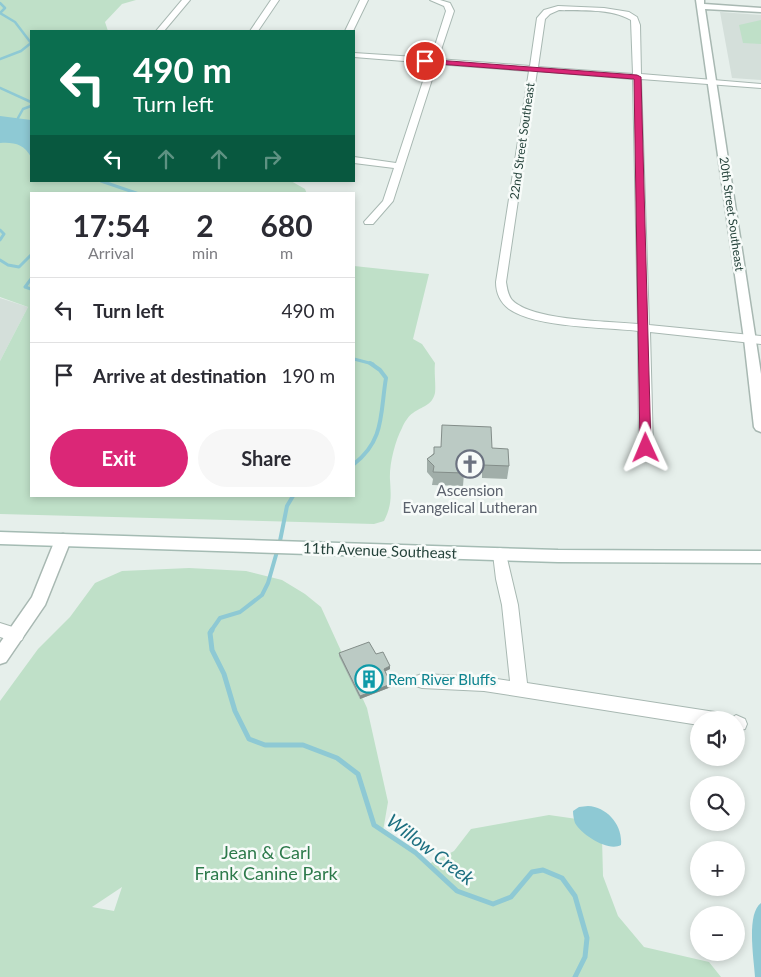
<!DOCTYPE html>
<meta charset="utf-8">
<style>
body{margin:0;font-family:Lato,sans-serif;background:#f7f7f7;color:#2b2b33;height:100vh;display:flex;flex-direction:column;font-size:19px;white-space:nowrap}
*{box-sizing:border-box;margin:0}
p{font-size:16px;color:#7c7c81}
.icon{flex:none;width:28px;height:28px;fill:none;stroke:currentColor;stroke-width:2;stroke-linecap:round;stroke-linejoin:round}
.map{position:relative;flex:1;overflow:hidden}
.panel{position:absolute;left:30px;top:192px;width:325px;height:305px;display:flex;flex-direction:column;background:#fff;border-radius:0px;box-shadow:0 2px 8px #0003}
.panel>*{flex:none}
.guide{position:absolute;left:30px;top:30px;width:325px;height:152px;border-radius:0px;box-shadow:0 2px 8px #0003;background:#0b6e4f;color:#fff;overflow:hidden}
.tools{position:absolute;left:690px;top:711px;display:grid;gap:10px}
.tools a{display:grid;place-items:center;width:55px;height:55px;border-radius:50%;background:#fff;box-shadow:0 2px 8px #0003;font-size:25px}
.pin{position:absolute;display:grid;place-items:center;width:42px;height:42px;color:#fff;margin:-21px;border:2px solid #fff;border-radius:50%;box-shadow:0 1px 5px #0007}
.me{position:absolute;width:55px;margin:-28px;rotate:359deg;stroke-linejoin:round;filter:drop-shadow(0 0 4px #0008)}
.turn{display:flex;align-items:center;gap:18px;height:105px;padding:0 20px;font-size:22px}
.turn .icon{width:65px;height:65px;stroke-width:2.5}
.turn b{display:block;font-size:35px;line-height:42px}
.lanes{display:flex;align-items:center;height:48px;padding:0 20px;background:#0003;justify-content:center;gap:25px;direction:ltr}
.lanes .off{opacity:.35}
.eta{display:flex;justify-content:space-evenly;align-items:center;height:85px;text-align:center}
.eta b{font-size:30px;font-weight:700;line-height:35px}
.button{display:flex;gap:10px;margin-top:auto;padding:10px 20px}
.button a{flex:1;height:58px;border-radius:30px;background:#db2777;color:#fff;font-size:20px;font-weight:700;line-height:58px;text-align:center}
.button a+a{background:#f7f7f7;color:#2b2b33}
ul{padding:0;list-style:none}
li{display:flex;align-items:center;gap:15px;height:65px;padding:0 20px;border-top:1px solid #e1e1e2}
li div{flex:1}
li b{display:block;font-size:19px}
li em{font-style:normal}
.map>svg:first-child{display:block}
.built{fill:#d4dfda}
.green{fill:#bfe0c8;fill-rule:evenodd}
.water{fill:#8ec9d4}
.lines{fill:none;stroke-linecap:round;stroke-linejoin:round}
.stream-far3{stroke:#8ec9d4;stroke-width:2.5}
.stream-far2{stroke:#8ec9d4;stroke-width:3}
.stream-far1{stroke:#8ec9d4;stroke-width:4}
.stream{stroke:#8ec9d4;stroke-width:5}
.minor-casing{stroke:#a8b8b2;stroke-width:2}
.tertiary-casing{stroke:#a8b8b2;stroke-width:3}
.secondary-casing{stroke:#a4bbb3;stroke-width:3}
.minor{fill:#fff;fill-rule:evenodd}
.tertiary{fill:#fff;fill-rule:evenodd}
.secondary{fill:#fff;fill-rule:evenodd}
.wall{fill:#a1aea9}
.shaded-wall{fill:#838d89}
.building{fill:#bbcac4;stroke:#838d89}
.route{fill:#db2777;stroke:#8e194d}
.labels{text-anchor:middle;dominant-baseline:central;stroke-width:5;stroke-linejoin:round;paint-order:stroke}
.far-street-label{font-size:12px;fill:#24423a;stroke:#f7fbf9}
.worship-label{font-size:15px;fill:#5b616d;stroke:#f7fbf9}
.street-label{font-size:15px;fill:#24423a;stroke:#f7fbf9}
.culture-label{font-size:15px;fill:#0d838f;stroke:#f7fbf9;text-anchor:start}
.near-park-label{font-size:18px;fill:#2d7a4b;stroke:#f7fbf9}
.near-water-label{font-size:19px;font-style:italic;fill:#1c6f80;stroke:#f7fbf9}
</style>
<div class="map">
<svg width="761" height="977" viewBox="0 0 761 977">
<rect width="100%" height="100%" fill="#e6efeb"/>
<!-- built -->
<path class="built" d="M 720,12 L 761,15 L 761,80 L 732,78 Z
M 0,298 L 28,307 L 0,361 Z"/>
<!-- green -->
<path class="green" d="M 0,0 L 136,0 L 122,4 L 105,22 L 108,31 L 31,31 L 31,181 L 291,181 L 305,189 L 307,194 L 31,194 L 31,496 L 354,496 L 354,266 L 429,274 L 413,339 L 422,344 L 435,363 C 434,372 436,385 435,393 C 432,406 422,406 413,413 C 409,415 404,423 402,428 C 395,441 389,465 390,480 C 391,496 392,505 384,521 L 374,524 L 0,514 L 0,361 L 28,307 L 0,297 Z
M 761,20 L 761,44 L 743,43 L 739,25 Z
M 189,568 L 246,571 L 282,580 L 305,594 L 321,607 L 367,708 L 388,802 L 383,831 L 416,853 L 429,864 L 454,851 L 471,829 L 549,815 L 584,820 L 602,838 L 603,876 L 618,916 L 644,947 L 709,962 L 721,977 L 0,977 L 0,701 L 38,649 L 70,617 L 95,583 L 122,571 ZM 122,887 L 114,911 L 92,907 Z"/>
<!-- water -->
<path class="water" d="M 0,116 L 31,120 L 31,157 C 24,144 14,142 0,143 Z
M 588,806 C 607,807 623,825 621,845 C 608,852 582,835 575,823 C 574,820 573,815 573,811 L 579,807 Z
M 761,903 L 761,977 L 755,977 C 754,959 746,914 761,903 Z"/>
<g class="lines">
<!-- stream-far3 -->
<path class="stream-far3" d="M 0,3 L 5,8 L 0,13
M 0,13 L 15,22 L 31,43 L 21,51 L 0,59
M 0,88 L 31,102
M 18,118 L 23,109 L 31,106"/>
<!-- stream-far2 -->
<path class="stream-far2" d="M 101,181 L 139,194
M 0,230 L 4,234 L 0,240
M 0,260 L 8,265 L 19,267 L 31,255
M 31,279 L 25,287 L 31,289
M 354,359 L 373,364"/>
<!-- stream-far1 -->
<path class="stream-far1" d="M 354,464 C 385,440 380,413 386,378 L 380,370 L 370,363
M 211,631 L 220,618 L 240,612 L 262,595 L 268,583 L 280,541 L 287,506 L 293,496"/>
<!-- stream -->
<path class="stream" d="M 212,630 L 210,633 L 212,650 L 224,674 L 235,711 L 249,739 L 265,745 L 303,745 L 337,758 L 358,774 L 374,825 L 416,853 L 457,891 L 493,904 L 511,897 L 532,872 L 543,870 L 562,878 L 575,896 L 587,938 L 585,957 L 575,977"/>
<!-- minor casing -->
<g class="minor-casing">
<path id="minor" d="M 182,0 L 190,0 L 164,31 L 156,31 Z
M 271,0 L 279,0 L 258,31 L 250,31 Z
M 360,0 L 368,0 L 353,31 L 345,31 Z
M 430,0 L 440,0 L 450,3 L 454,11 L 438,59 L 530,66 L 537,18 L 544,10 L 558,6 L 604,8 L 629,12 L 637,17 L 640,25 L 641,74 L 761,84 L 761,88 L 641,79 L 649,325 L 761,336 L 761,344 L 650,332 L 653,448 L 651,451 L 641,451 L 639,448 L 638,331 C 604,327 536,328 509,309 C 500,302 496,293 496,282 L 529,71 L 437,64 L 393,201 L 373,224 L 365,224 L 364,222 L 383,201 L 394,168 L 354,163 L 354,157 L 396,163 L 429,63 L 354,57 L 354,53 L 431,58 L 446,11 L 444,6 ZM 559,10 C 581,11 611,8 631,20 L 633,74 L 538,67 L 545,19 L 550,14 ZM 537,71 L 633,79 L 638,324 C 609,321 532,321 512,300 C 508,295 507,289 506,282 Z
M 500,548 L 505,550 L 518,605 L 527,683 L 715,712 L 721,715 L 723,720 L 699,720 L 699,725 L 484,691 L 422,688 L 416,686 L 414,681 L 416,676 L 422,674 L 484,677 L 510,681 L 502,605 L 496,579 L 493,554 L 495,550 Z
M 0,623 L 22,630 L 24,635 L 22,640 L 16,642 L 0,637 Z
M 736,715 L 745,719 L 747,724 L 745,729 L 736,731 L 736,720 L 729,720 Z"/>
</g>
<!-- tertiary casing -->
<g class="tertiary-casing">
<path id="tertiary" d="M 696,0 L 704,0 L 704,4 L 761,8 L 761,12 L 705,9 L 761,374 L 761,432 L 756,430 L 754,427 L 744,339 Z
M 63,534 L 69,536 L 71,540 L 45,605 L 6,662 L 0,664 L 0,643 L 32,597 L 55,540 L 57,536 Z"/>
</g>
<!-- secondary casing -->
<g class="secondary-casing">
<path id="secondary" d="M 0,532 L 558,550 L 761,551 L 761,563 L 558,562 L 0,544 Z"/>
</g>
<!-- minor -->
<use href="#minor" class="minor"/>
<!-- tertiary -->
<use href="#tertiary" class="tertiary"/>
<!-- secondary -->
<use href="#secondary" class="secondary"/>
</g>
<!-- wall -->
<path class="wall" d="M 441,447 L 492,448 L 509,466 L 507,479 L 482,478 L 482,473 L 464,473 L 463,486 L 432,485 L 433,479 L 427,472 L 427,459 Z
M 339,653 L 376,654 L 390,666 L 390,669 L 385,671 L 391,687 L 360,699 L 339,656 Z"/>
<!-- shaded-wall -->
<path class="shaded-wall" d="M 390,666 L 390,669 L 384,672 L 384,669 Z
M 391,684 L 391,687 L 360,699 L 360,696 Z"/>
<!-- building -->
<path class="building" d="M 442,425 L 491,427 L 492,448 L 508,449 L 509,466 L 483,465 L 483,461 L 464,460 L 464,473 L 433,472 L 434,466 L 427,459 L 434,454 L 434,447 L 441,447 Z
M 369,642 L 376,654 L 383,652 L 390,666 L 384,669 L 391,684 L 360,696 L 339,653 Z"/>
<!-- route -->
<path class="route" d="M 423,59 L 637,75 L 641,77 L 651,448 L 650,450 L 646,452 L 640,448 L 634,79 L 425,63 L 422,61 Z"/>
<!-- icons -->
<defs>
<g id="church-ring" transform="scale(1.4375)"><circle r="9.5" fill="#f7fbf9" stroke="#6b7280" stroke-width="1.5"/><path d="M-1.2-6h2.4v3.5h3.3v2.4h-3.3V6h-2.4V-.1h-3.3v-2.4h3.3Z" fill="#6b7280"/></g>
<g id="building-ring" transform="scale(1.4375)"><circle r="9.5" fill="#f7fbf9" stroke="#0f9aa8" stroke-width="1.5"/><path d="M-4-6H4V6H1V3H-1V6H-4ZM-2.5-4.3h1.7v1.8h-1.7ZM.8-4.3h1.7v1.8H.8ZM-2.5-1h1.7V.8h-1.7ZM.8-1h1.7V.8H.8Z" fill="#0f9aa8"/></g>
</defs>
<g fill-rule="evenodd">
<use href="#church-ring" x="470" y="464"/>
<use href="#building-ring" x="369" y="679"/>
</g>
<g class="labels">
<!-- far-street labels -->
<g class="far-street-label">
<text transform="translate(522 141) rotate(-82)">22nd Street Southeast</text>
<text transform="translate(732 214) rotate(82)">20th Street Southeast</text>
</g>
<!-- worship labels -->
<g class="worship-label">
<text x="470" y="490">Ascension<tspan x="470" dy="17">Evangelical Lutheran</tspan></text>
</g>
<!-- street labels -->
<g class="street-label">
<text transform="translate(380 550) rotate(2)">11th Avenue Southeast</text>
</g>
<!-- culture labels -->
<g class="culture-label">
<text x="388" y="679">Rem River Bluffs</text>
</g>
<!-- near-park labels -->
<g class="near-park-label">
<text x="266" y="852">Jean &amp; Carl<tspan x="266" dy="21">Frank Canine Park</tspan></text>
</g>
<!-- near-water labels -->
<g class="near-water-label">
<text transform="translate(431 849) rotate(37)">Willow Creek</text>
</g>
</g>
</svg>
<div class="tools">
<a><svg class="icon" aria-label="sound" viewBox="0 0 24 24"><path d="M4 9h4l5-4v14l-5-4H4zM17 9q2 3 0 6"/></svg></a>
<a><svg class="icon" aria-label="search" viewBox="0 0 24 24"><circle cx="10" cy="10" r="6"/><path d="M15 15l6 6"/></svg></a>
<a>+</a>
<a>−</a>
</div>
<div class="pin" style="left:425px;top:61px;background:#d93025"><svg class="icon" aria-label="arrive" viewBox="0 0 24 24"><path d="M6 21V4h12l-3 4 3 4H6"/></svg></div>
<svg class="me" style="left:646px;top:448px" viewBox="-20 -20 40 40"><path d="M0-17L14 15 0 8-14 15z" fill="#db2777" stroke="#fff" stroke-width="4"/></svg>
<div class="guide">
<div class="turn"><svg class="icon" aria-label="left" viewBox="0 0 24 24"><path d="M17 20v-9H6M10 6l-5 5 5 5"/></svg><div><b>490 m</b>Turn left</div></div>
<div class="lanes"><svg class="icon" aria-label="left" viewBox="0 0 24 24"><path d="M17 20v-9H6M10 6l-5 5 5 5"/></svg><svg class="icon off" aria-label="ahead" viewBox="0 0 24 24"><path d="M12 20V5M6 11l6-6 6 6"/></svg><svg class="icon off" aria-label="ahead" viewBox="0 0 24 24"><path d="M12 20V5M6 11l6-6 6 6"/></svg><svg class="icon off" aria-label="right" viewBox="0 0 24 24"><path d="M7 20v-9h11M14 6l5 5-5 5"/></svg></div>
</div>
<section class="panel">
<div class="eta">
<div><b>17:54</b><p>Arrival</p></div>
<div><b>2</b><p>min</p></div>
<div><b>680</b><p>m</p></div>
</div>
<ul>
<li><svg class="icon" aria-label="left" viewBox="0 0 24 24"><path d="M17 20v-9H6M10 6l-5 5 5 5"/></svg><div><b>Turn left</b></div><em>490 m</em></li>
<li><svg class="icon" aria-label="arrive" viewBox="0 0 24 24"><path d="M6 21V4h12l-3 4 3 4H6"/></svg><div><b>Arrive at destination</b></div><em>190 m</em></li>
</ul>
<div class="button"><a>Exit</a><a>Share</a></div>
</section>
</div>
